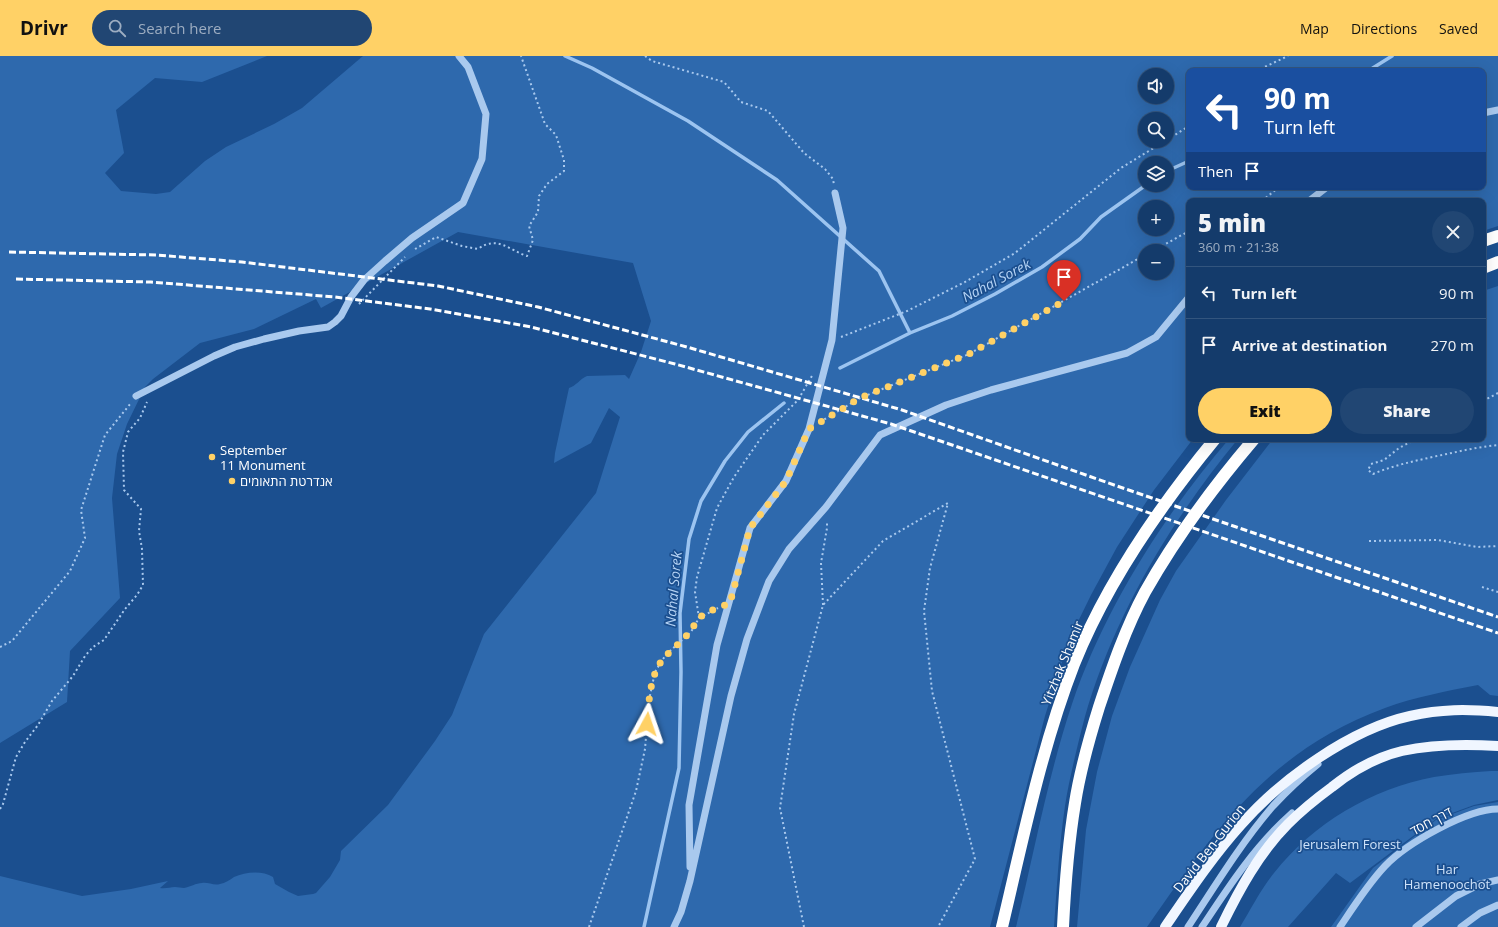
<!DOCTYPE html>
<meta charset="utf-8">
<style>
body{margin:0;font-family:"Open Sans","Noto Sans Hebrew",sans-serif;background:#214673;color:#f1f3f6;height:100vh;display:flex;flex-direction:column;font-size:15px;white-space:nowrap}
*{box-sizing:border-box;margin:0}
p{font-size:13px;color:#9dadc1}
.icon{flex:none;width:22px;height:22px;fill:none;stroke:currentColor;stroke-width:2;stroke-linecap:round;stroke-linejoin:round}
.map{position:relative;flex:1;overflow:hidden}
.panel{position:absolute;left:1186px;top:142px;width:300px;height:244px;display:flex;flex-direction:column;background:#143b6b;border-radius:8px;box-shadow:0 4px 16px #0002,0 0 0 1px #33557e}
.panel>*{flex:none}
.banner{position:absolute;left:1186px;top:12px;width:300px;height:122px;border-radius:8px;box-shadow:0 4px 16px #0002,0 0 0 1px #33557e;background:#1a4fa0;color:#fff;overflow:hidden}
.controls{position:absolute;left:1138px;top:12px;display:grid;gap:8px}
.controls a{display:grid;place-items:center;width:36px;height:36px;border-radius:50%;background:#143b6b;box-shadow:0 4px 16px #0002,0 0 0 1px #33557e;font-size:20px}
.pin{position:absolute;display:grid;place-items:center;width:34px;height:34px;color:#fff;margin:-41px -17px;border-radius:50% 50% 50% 0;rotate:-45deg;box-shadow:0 0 4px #0007}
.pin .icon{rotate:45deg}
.me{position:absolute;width:44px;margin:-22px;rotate:5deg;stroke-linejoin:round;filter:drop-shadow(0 0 3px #0008)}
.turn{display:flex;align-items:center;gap:14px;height:84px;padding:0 12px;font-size:18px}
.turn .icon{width:52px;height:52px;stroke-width:2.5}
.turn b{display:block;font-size:28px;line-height:34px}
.then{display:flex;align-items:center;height:38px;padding:0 12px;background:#0003;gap:8px;font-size:15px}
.round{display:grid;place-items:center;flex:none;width:42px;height:42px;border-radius:21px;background:#214673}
.head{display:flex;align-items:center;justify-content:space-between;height:68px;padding:0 12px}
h1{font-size:24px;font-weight:800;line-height:30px}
.cta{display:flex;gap:8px;margin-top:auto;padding:8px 12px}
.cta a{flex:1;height:46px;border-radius:24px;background:#ffd166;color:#111;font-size:16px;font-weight:800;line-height:46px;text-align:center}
.cta a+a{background:#214673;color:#f1f3f6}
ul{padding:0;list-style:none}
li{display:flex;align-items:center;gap:12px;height:52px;padding:0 12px;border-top:1px solid #33557e}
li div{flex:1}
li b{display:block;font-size:15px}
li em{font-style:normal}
header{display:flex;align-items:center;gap:24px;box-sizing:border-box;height:56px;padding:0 20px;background:#ffd166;color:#111}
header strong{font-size:19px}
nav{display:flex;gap:22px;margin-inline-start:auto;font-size:14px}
.search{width:280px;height:36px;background:#214673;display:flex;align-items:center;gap:10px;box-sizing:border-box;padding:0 14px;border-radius:22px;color:#9dadc1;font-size:15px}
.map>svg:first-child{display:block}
.green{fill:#2e69ad;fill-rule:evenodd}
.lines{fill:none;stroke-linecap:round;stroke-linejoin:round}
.stream{stroke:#9cc4f0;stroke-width:3.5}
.path{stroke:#a9c9ee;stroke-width:2;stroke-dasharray:2 3;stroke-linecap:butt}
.minor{stroke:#a9c9ee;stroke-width:7}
.major{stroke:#f0f6ff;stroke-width:10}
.highway{stroke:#fff;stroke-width:12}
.rail{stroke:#fff;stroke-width:3;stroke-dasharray:7 3;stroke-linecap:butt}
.route{stroke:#ffd166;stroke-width:7;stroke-dasharray:0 12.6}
.poi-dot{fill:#ffd166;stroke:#1b4f8f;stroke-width:1.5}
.labels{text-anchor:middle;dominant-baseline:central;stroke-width:3.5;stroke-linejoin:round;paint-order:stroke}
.poi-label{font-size:13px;fill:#fff;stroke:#1b4f8f;text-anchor:start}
.street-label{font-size:13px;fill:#fff;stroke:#1b4f8f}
.park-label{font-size:13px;fill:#cfe3fa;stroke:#1b4f8f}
.water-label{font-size:14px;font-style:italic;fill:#b5d3f5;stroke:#1b4f8f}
</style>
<header>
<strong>Drivr</strong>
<div class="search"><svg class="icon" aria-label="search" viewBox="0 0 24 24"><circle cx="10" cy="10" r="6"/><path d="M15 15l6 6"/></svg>Search here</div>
<nav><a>Map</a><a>Directions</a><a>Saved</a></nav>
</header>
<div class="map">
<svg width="1498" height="871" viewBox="0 0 1498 871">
<rect width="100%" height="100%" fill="#1b4f8f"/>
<!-- green -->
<path class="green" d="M 0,0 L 267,0 L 202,26 L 155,22 L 116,54 L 124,97 L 105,117 L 121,135 L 156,138 L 170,136 L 205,105 L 226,91 L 274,68 L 302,52 L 363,0 L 1498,0 L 1498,170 L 1483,175 L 1483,145 L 1189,145 L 1189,383 L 1193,383 L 1154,434 L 1117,491 L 1091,539 L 1069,584 L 1045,660 L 990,871 L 0,871 L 0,820 L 82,840 L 131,833 L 168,825 L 160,832 C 166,833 170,831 175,831 C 178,831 181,832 184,832 C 190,831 196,827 202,827 C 208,826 214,830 220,828 C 225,827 230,824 234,821 C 245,816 262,814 273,821 L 275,828 L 289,836 L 298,840 L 313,838 L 316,837 L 330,821 L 340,804 L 341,795 L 388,749 L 435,685 L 452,659 L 484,578 L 596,437 L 620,361 L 609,352 L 591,387 L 554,407 L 555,397 L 569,332 C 576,330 580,323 587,320 L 625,319 L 629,323 L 641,296 L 651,265 L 633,207 L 458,176 L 321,252 L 316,243 L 254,273 L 200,287 L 153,323 L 145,331 L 127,368 L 117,398 L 112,442 L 120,542 L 70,595 L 67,646 L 0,687 ZM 1189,15 L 1483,15 L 1483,131 L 1189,131 ZM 1145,19 L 1167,19 L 1167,41 L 1145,41 ZM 1145,63 L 1167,63 L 1167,85 L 1145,85 ZM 1145,107 L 1167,107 L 1167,129 L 1145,129 ZM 1145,151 L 1167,151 L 1167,173 L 1145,173 ZM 1145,195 L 1167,195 L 1167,217 L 1145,217 Z
M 1498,230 L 1498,640 L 1490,639 L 1478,629 C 1447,635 1415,641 1385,652 C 1269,695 1215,774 1147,871 L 1077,871 L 1086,774 L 1097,716 L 1112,660 L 1130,611 L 1160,544 L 1176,515 L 1226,444 L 1273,383 L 1483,383 L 1483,235 Z
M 1229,383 L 1238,383 C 1173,462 1119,551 1088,650 C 1084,663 1081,676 1078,688 C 1073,709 1068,730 1065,750 C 1059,790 1057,831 1054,871 L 1016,871 C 1034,797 1048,720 1072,648 C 1104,553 1164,459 1229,383 Z
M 1491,715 L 1498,715 L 1498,744 L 1474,749 L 1436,763 L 1350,827 L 1336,817 L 1288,871 L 1240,871 C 1251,853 1261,833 1274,817 C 1314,767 1371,733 1434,721 C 1453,718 1472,716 1491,715 Z
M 1498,746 L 1498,871 L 1331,871 L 1373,812 L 1436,764 L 1474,750 Z"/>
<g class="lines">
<!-- stream -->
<path class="stream" d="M 565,0 L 592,12 L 688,65 L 777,124 L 879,215 L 910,277
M 1368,15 L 1392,0
M 1167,115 L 1189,105
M 840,312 L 910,277 L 952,260 L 995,238 L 1042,211 L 1080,183 L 1101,161 L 1146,129
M 644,871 L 679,712 L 681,616 L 680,557 L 689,483 L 701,445 L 725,405 L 748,376 L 784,347"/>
<!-- path -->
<path class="path" d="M 645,0 L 652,5 L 724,26 L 741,46 L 768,55 L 804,97 L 825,113 L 833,123 L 834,129
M 1256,15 L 1288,0
M 1167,84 L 1189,70
M 1262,145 L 1279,131
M 415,193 L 436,181 L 462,190 L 478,193 C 497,179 509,194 527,200 L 533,184 L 529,170 L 538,156 L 539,140 L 547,128 L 564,115 L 564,104 L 556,79 L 545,68 L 521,0
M 1153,195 L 1189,175
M 359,248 L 405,201
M 841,281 L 907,255 L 965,226 L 1015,197 L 1121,112 L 1165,85
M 1483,345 L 1498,337
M 820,366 L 860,342 L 969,298 L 1145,199
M 1416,383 L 1399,392 L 1384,404 L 1371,408 L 1368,414 L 1373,418 C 1394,409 1415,405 1437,400 C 1457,396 1477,391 1498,389
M 1369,485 L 1438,484 L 1477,491 L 1498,490
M 1482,531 L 1498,536
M 823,549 L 821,507 L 827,472 L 827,465
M 699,562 L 718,552
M 0,591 L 12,585 L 70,515 L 85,482 L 81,454 L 105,379 L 131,347
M 0,753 L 3,748 L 16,701 L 25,686 L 38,669 L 52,645 L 73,620 L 85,600 L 93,591 L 104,584 L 125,553 L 137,539 L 143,529 L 142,493 L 139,475 L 141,453 L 124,434 L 123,396 L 128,376 L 140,362 L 147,346
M 589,871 L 636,735 L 645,693 L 649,644 L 655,616 L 662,604 L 671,594 L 691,576 L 699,562 L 695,536 L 697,521 L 717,452 L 734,421 L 763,379 L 798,344 L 813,318
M 804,871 L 780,752 L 794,658 L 823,549 L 883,485 L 948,447 L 930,512 L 924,555 L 932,635 L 975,803 L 938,871"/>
<!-- minor -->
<path class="minor" d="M 1483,57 L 1498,54
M 1309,145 L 1327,131
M 136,340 L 214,300 L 235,291 L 264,283 L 299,275 L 328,271 L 335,266 L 341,260 L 351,241 L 364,224 L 385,205 L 412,182 L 463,147 L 482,103 L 486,58 L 468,11 L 459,0
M 690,811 L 689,749 L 717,589 L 750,472 L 786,425 L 809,373 L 832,284 L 843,172 L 835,137
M 674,871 L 681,856 L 690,825 L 731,640 L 747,583 L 769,525 L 789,493 L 826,451 L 880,379 L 946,349 L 991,334 L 1127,297 L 1156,281 L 1189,241
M 1188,871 C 1215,830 1241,787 1273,750 C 1287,735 1302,721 1318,708
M 1202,871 C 1229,830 1255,790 1292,757
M 1340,871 C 1354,850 1368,828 1385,810 C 1407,787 1467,753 1498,753
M 1416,871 L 1456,840 L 1480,828 L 1498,824
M 1461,871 L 1480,857 L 1498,849"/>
<!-- major -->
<path class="major" d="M 1165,871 C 1189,836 1213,800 1241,769 C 1281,723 1351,673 1410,660 C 1441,653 1467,653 1498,656
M 1221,871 C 1239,834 1259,797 1288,768 C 1302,754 1317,742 1332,731 C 1352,715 1376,701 1402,695 C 1434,688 1466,688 1498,690"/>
<!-- highway -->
<path class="highway" d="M 1483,185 L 1498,180
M 1483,212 L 1498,206
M 1002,871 C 1023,783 1041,693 1074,608 C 1107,526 1159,451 1215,383
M 1063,871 C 1065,830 1068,789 1075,747 C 1080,715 1089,683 1099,651 C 1112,612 1126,571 1145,536 C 1176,481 1214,430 1254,383"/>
<!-- rail -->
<path class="rail" d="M 9,196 L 156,199 L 242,206 L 438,230 L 538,251 L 687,291 L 902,354 L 1117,430 L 1498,561
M 16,223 L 151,226 L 335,241 L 430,253 L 531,271 L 675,308 L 891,368 L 1498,577"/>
</g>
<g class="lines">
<!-- route -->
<path class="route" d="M 647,668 C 649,647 649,621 663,603 C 671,594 681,586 689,577 C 693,573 695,566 699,562 C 708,555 720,551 730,547 L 750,472 L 786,425 L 809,373 L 860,342 L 969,298 L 1064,245"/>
</g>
<!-- markers -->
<g class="poi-dot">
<circle cx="212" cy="401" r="4"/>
<circle cx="232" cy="425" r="4"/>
</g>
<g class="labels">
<!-- poi labels -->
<g class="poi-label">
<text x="220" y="394">September<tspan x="220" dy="15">11 Monument</tspan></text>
<text x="240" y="425">אנדרטת התאומים</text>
</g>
<!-- street labels -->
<g class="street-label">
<text transform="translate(1062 607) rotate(-68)">Yitzhak Shamir</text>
<text transform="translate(1431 765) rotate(-28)">דרך חסד</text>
<text transform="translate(1209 792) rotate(-52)">David Ben-Gurion</text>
</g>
<!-- park labels -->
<g class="park-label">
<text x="1350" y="788">Jerusalem Forest</text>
<text x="1447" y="813">Har<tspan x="1447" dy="15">Hamenoochot</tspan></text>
</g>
<!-- water labels -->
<g class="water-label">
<text transform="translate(996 224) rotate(-28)">Nahal Sorek</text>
<text transform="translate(673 533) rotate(-85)">Nahal Sorek</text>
</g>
</g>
</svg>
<div class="controls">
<a><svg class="icon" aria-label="sound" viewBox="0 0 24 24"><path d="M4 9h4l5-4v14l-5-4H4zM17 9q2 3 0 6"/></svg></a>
<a><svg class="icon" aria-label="search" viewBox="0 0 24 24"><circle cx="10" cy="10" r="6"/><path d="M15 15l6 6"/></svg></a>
<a><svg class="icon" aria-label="layers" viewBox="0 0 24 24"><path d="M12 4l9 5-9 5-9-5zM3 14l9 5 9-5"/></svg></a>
<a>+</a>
<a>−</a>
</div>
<div class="pin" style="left:1064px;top:245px;background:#d93025"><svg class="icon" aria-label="arrive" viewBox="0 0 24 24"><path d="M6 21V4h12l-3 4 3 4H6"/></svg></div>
<svg class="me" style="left:647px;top:668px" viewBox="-20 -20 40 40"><path d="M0-17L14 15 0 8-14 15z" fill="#ffd166" stroke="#fff" stroke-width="4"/></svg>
<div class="banner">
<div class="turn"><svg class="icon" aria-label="left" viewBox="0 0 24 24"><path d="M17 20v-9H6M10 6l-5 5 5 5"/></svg><div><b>90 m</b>Turn left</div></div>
<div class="then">Then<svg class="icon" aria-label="arrive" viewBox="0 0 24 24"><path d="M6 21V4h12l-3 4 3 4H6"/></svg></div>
</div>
<section class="panel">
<div class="head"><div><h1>5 min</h1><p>360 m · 21:38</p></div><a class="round"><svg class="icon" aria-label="close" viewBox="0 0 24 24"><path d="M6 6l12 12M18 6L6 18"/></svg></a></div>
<ul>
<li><svg class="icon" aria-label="left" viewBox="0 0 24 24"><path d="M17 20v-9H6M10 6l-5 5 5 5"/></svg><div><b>Turn left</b></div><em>90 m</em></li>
<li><svg class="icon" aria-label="arrive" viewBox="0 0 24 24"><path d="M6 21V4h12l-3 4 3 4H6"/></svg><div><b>Arrive at destination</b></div><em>270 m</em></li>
</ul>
<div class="cta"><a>Exit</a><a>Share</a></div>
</section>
</div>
